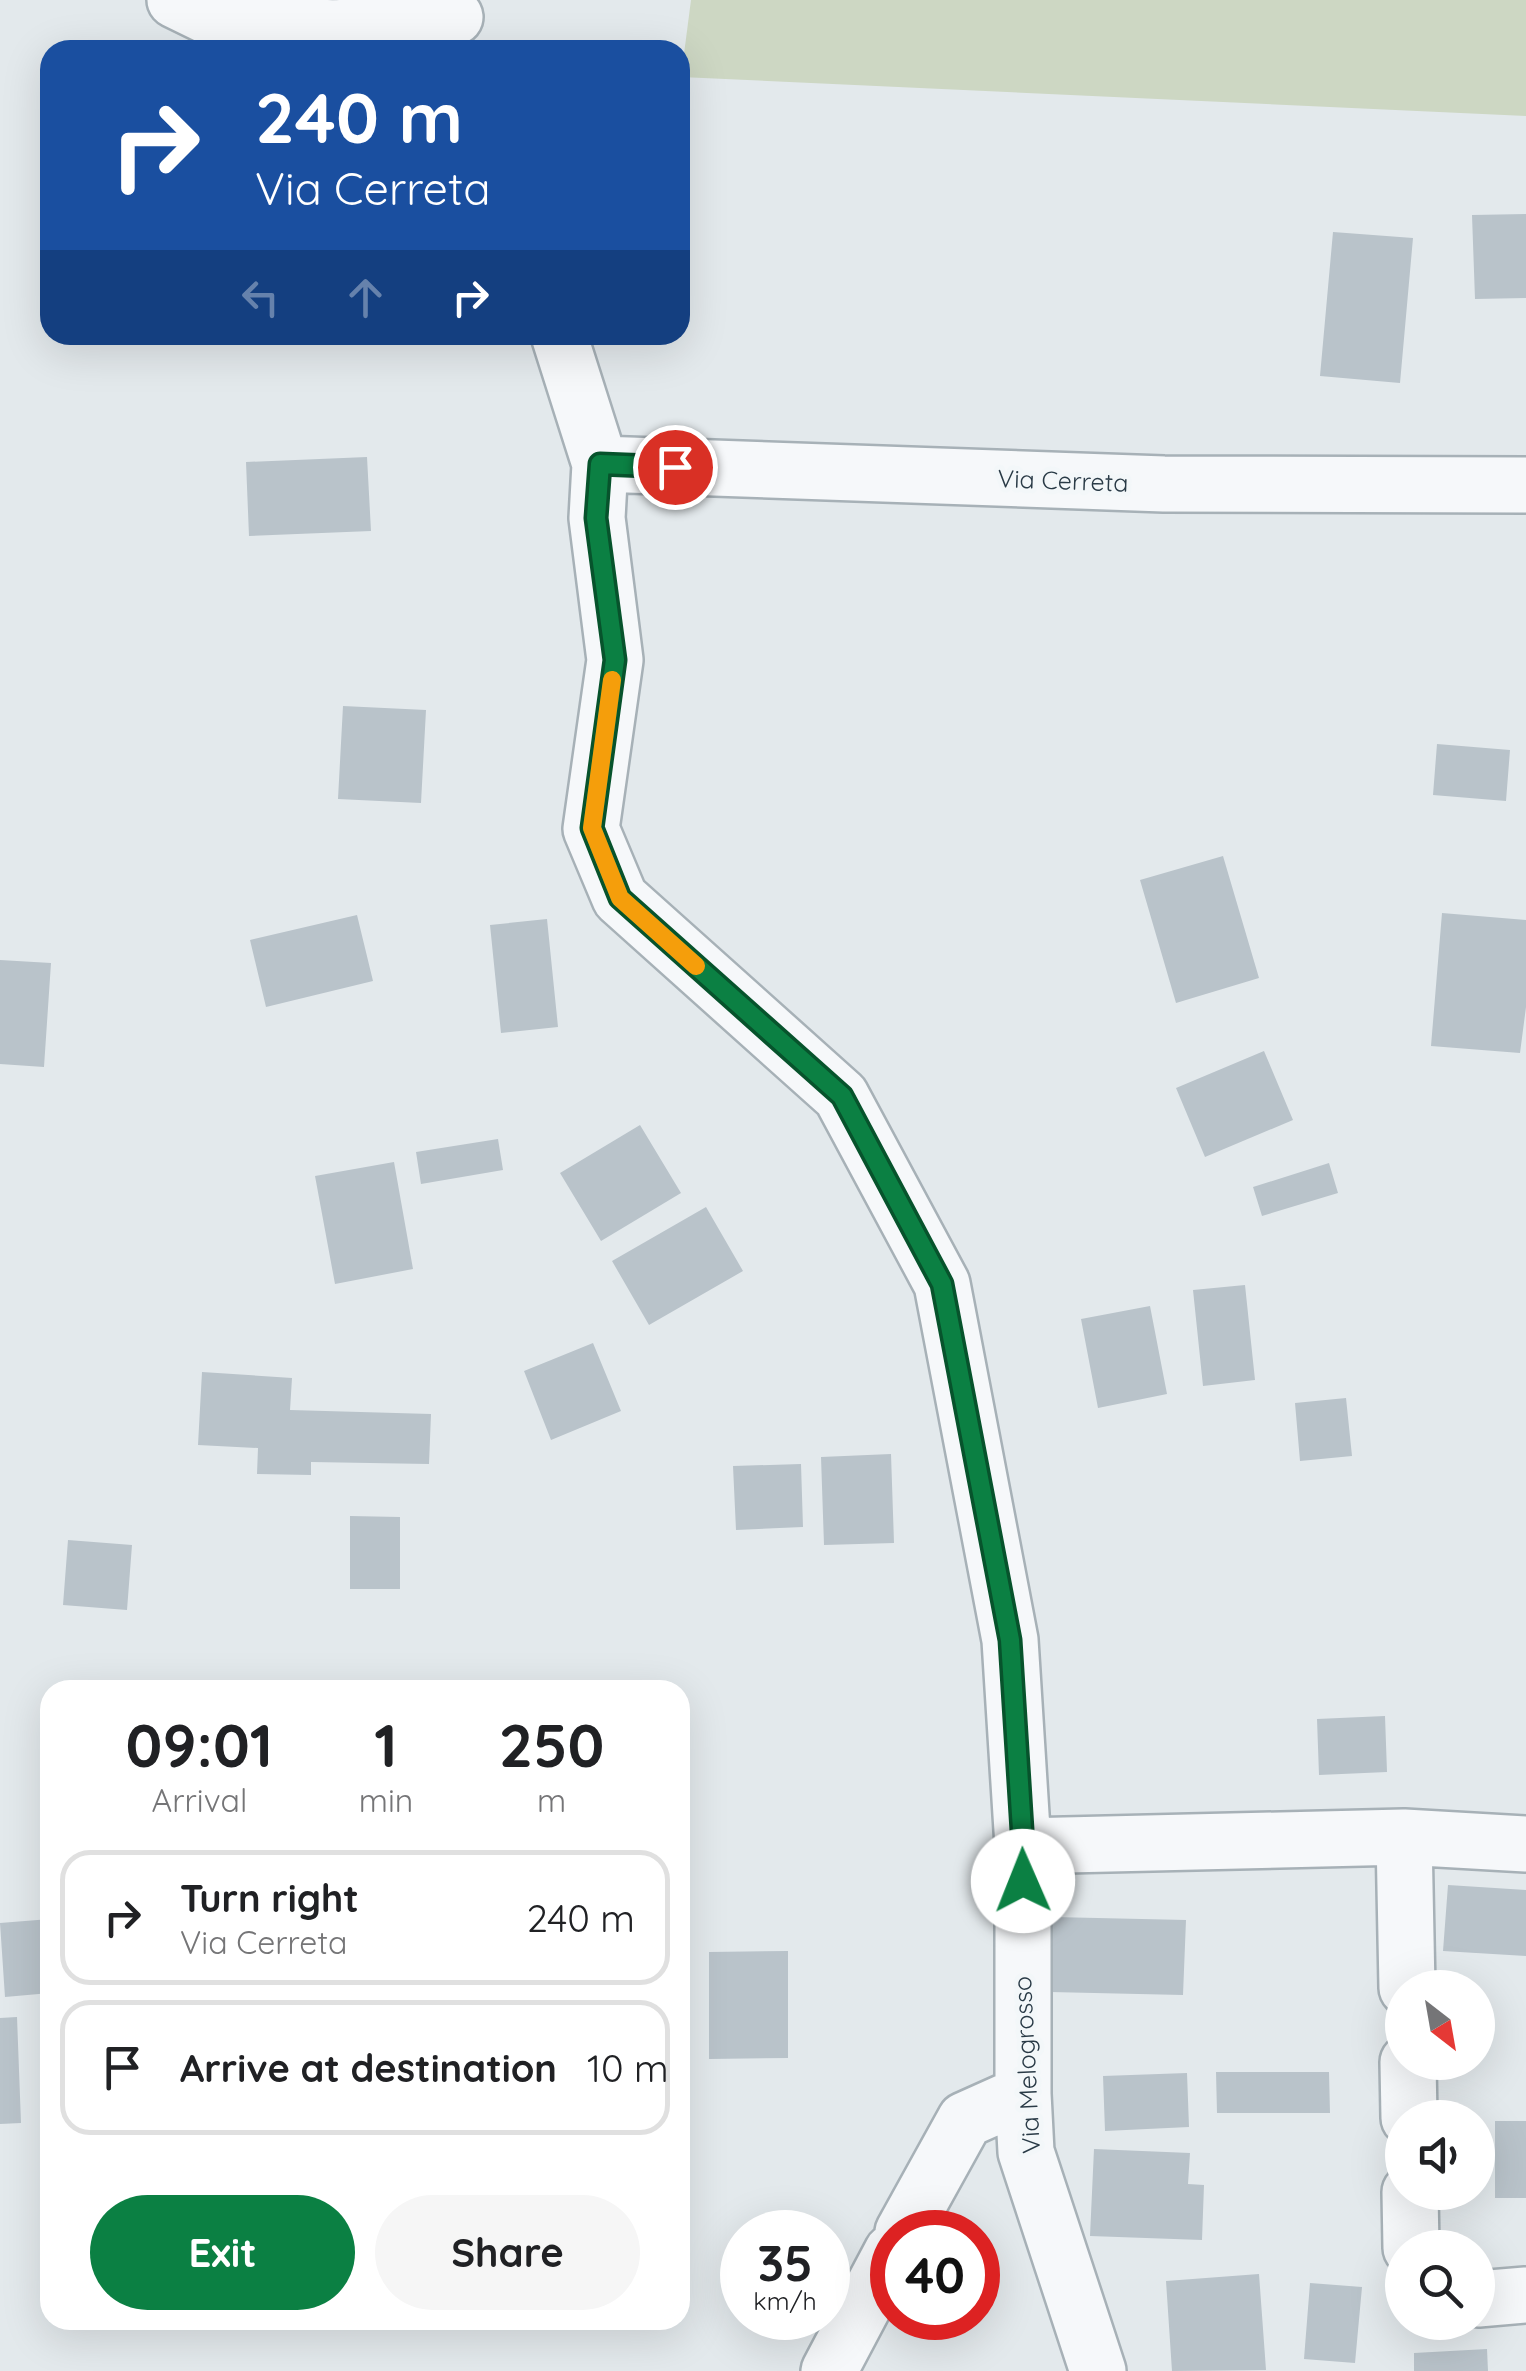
<!DOCTYPE html>
<style>
body{margin:0;font-family:Quicksand,sans-serif;background:#f6f6f6;color:#202124;height:100vh;display:flex;flex-direction:column;font-size:38px;white-space:nowrap}
*{box-sizing:border-box;margin:0}
p{font-size:32px;color:#757577}
.icon{flex:none;width:55px;height:55px;fill:none;stroke:currentColor;stroke-width:2;stroke-linecap:round;stroke-linejoin:round}
.map{position:relative;flex:1;overflow:hidden}
.panel{position:absolute;left:40px;top:1680px;width:650px;height:650px;display:flex;flex-direction:column;background:#fff;border-radius:30px;box-shadow:0 10px 40px #0002}
.panel>*{flex:none}
.top-card{position:absolute;left:40px;top:40px;width:650px;height:305px;border-radius:30px;box-shadow:0 10px 40px #0002;background:#1a4fa0;color:#fff;overflow:hidden}
.needle{width:65px;rotate:149deg}
.tools{position:absolute;left:1385px;top:1970px;display:grid;gap:20px}
.tools a{display:grid;place-items:center;width:110px;height:110px;border-radius:50%;background:#fff;box-shadow:0 10px 40px #0002;font-size:50px}
.speed{position:absolute;left:720px;top:2210px;display:flex;gap:20px;font-size:50px;font-weight:700;text-align:center}
.speed>*{display:grid;place-content:center;width:130px;height:130px;border-radius:50%;background:#fff;box-shadow:0 10px 40px #0002;line-height:1}
.speed small{font-size:25px;font-weight:400}
.speed .limit{border:15px solid #d22;background:#fff;color:#111}
.pin{position:absolute;display:grid;place-items:center;width:85px;height:85px;color:#fff;margin:-42px;border:5px solid #fff;border-radius:50%;box-shadow:0 2px 10px #0007}
.me{position:absolute;width:110px;margin:-55px;rotate:359deg;stroke-linejoin:round;filter:drop-shadow(0 0 8px #0008)}
.turn{display:flex;align-items:center;gap:35px;height:210px;padding:0 50px;font-size:45px}
.turn .icon{width:130px;height:130px;stroke-width:2.5}
.turn b{display:block;font-size:70px;line-height:85px}
.lanes{display:flex;align-items:center;height:95px;padding:0 50px;background:#0003;justify-content:center;gap:50px;direction:ltr}
.lanes .off{opacity:.35}
.eta{display:flex;justify-content:space-evenly;align-items:center;height:170px;text-align:center}
.eta b{font-size:60px;font-weight:700;line-height:70px}
.primary-button{display:flex;gap:20px;margin-top:auto;padding:20px 50px}
.primary-button a{flex:1;height:115px;border-radius:60px;background:#0b8043;color:#fff;font-size:40px;font-weight:700;line-height:115px;text-align:center}
.primary-button a+a{background:#f6f6f6;color:#202124}
ul{padding:0;list-style:none}
li{display:flex;align-items:center;gap:30px;height:135px;margin:0 20px 15px;padding:0 30px;border:5px solid #e0e0e0;border-radius:30px}
li div{flex:1}
li b{display:block;font-size:38px}
li em{font-style:normal}
.map>svg:first-child{display:block}
.green{fill:#cdd7c3}
.building{fill:#b9c3ca}
.lines{fill:none;stroke-linecap:round;stroke-linejoin:round}
.minor-casing{stroke:#a7b1b7;stroke-width:60}
.minor{stroke:#f6f8fa;stroke-width:55}
.route-casing{stroke:#07532c;stroke-width:25}
.route{stroke:#0b8043;stroke-width:18}
.slow{stroke:#f59e0b;stroke-width:18}
.labels{text-anchor:middle;dominant-baseline:central;stroke-width:10;stroke-linejoin:round;paint-order:stroke}
.street-label{font-size:25px;fill:#293a46;stroke:#f3f7f9}
</style>
<div class="map">
<svg width="1526" height="2371" viewBox="0 0 1526 2371">
<rect width="100%" height="100%" fill="#e3e9ec"/>
<!-- green -->
<path class="green" d="M 691,0 L 1526,0 L 1526,116 L 681,77 Z"/>
<!-- building -->
<path class="building" d="M 1526,214 L 1526,298 L 1475,299 L 1472,215 Z
M 1333,232 L 1413,238 L 1400,383 L 1320,376 Z
M 367,457 L 371,531 L 249,536 L 246,462 Z
M 343,706 L 426,710 L 421,803 L 338,799 Z
M 1437,744 L 1510,750 L 1506,801 L 1433,795 Z
M 1223,856 L 1259,978 L 1176,1003 L 1140,880 Z
M 1442,913 L 1526,920 L 1526,1007 L 1520,1053 L 1431,1046 Z
M 357,915 L 373,981 L 266,1007 L 250,940 Z
M 547,919 L 558,1027 L 501,1033 L 490,925 Z
M 0,960 L 51,963 L 44,1067 L 0,1064 Z
M 1264,1051 L 1293,1120 L 1205,1157 L 1176,1088 Z
M 640,1125 L 681,1193 L 601,1241 L 560,1173 Z
M 498,1139 L 503,1170 L 421,1184 L 416,1152 Z
M 394,1162 L 413,1269 L 335,1284 L 315,1176 Z
M 1329,1163 L 1338,1193 L 1262,1216 L 1253,1187 Z
M 706,1207 L 743,1271 L 649,1325 L 612,1261 Z
M 1245,1285 L 1255,1380 L 1203,1386 L 1193,1290 Z
M 1150,1306 L 1167,1394 L 1098,1408 L 1081,1319 Z
M 593,1343 L 621,1411 L 551,1440 L 524,1371 Z
M 202,1372 L 292,1378 L 290,1410 L 431,1414 L 429,1464 L 311,1462 L 311,1475 L 257,1474 L 258,1448 L 198,1445 Z
M 1346,1398 L 1352,1456 L 1300,1461 L 1295,1403 Z
M 891,1454 L 894,1543 L 824,1545 L 821,1457 Z
M 801,1464 L 803,1527 L 736,1530 L 733,1466 Z
M 350,1516 L 400,1517 L 400,1589 L 350,1589 Z
M 68,1540 L 132,1545 L 127,1610 L 63,1605 Z
M 1385,1716 L 1387,1772 L 1319,1775 L 1317,1719 Z
M 1448,1885 L 1526,1890 L 1526,1956 L 1443,1951 Z
M 1053,1917 L 1186,1920 L 1183,1995 L 1050,1992 Z
M 50,1919 L 50,1993 L 5,1997 L 0,1923 Z
M 788,1951 L 788,2058 L 709,2059 L 709,1952 Z
M 17,2017 L 21,2123 L 0,2124 L 0,2018 Z
M 1216,2072 L 1329,2072 L 1330,2113 L 1217,2113 Z
M 1187,2073 L 1189,2127 L 1105,2131 L 1103,2076 Z
M 1495,2121 L 1526,2121 L 1526,2198 L 1495,2198 Z
M 1094,2149 L 1190,2153 L 1188,2184 L 1204,2185 L 1202,2240 L 1090,2236 Z
M 1259,2274 L 1266,2370 L 1172,2371 L 1166,2281 Z
M 1310,2283 L 1362,2287 L 1355,2363 L 1304,2359 Z
M 1487,2349 L 1488,2371 L 1414,2371 L 1414,2353 Z"/>
<g class="lines">
<!-- minor casing -->
<g class="minor-casing">
<path id="minor" d="M 175,0 L 218,21 L 335,28 L 455,17
M 559,335 L 600,464 L 597,518 L 615,660 L 591,829 L 620,898 L 841,1096 L 942,1284 L 1010,1640 L 1023,1846 L 1023,2094 L 1026,2152 L 1098,2371
M 600,464 L 1164,484 L 1526,485
M 1404,1837 L 1407,1988
M 1023,1846 L 1404,1837 L 1526,1844
M 1408,2062 L 1409,2118
M 1410,2192 L 1411,2248
M 903,2232 L 965,2120 L 1023,2094
M 1478,2299 L 1526,2295
M 829,2371 L 892,2252"/>
</g>
<!-- minor -->
<use href="#minor" class="minor"/>
</g>
<g class="lines">
<!-- route casing -->
<g class="route-casing">
<path id="route" d="M 675,467 L 600,464 L 596,518 L 615,660 L 592,828 L 620,898 L 842,1096 L 942,1284 L 1010,1640 L 1023,1846 L 1023,1881"/>
</g>
<!-- route -->
<use href="#route" class="route"/>
<!-- slow -->
<path class="slow" d="M 612,680 L 592,828 L 620,898 L 696,966"/>
</g>
<g class="labels">
<!-- street labels -->
<g class="street-label">
<text transform="translate(1063 480) rotate(2)">Via Cerreta</text>
<text transform="translate(1026 2065) rotate(-93)">Via Melogrosso</text>
</g>
</g>
</svg>
<div class="tools">
<a><svg class="needle" viewBox="-14 -14 28 28"><path d="M0-13l5 13h-10z" fill="#e53935"/><path d="M0 13l5-13h-10z" fill="#757577"/></svg></a>
<a><svg class="icon" aria-label="sound" viewBox="0 0 24 24"><path d="M4 9h4l5-4v14l-5-4H4zM17 9q2 3 0 6"/></svg></a>
<a><svg class="icon" aria-label="search" viewBox="0 0 24 24"><circle cx="10" cy="10" r="6"/><path d="M15 15l6 6"/></svg></a>
</div>
<div class="speed"><div>35<small>km/h</small></div><div class="limit">40</div></div>
<div class="pin" style="left:675px;top:467px;background:#d93025"><svg class="icon" aria-label="arrive" viewBox="0 0 24 24"><path d="M6 21V4h12l-3 4 3 4H6"/></svg></div>
<svg class="me" style="left:1023px;top:1881px" viewBox="-20 -20 40 40"><circle r="19" fill="#fff"/><path d="M0-13L10 11 0 6-10 11z" fill="#0b8043"/></svg>
<div class="top-card">
<div class="turn"><svg class="icon" aria-label="right" viewBox="0 0 24 24"><path d="M7 20v-9h11M14 6l5 5-5 5"/></svg><div><b>240 m</b>Via Cerreta</div></div>
<div class="lanes"><svg class="icon off" aria-label="left" viewBox="0 0 24 24"><path d="M17 20v-9H6M10 6l-5 5 5 5"/></svg><svg class="icon off" aria-label="ahead" viewBox="0 0 24 24"><path d="M12 20V5M6 11l6-6 6 6"/></svg><svg class="icon" aria-label="right" viewBox="0 0 24 24"><path d="M7 20v-9h11M14 6l5 5-5 5"/></svg></div>
</div>
<section class="panel">
<div class="eta">
<div><b>09:01</b><p>Arrival</p></div>
<div><b>1</b><p>min</p></div>
<div><b>250</b><p>m</p></div>
</div>
<ul>
<li><svg class="icon" aria-label="right" viewBox="0 0 24 24"><path d="M7 20v-9h11M14 6l5 5-5 5"/></svg><div><b>Turn right</b><p>Via Cerreta</p></div><em>240 m</em></li>
<li><svg class="icon" aria-label="arrive" viewBox="0 0 24 24"><path d="M6 21V4h12l-3 4 3 4H6"/></svg><div><b>Arrive at destination</b></div><em>10 m</em></li>
</ul>
<div class="primary-button"><a>Exit</a><a>Share</a></div>
</section>
</div>
